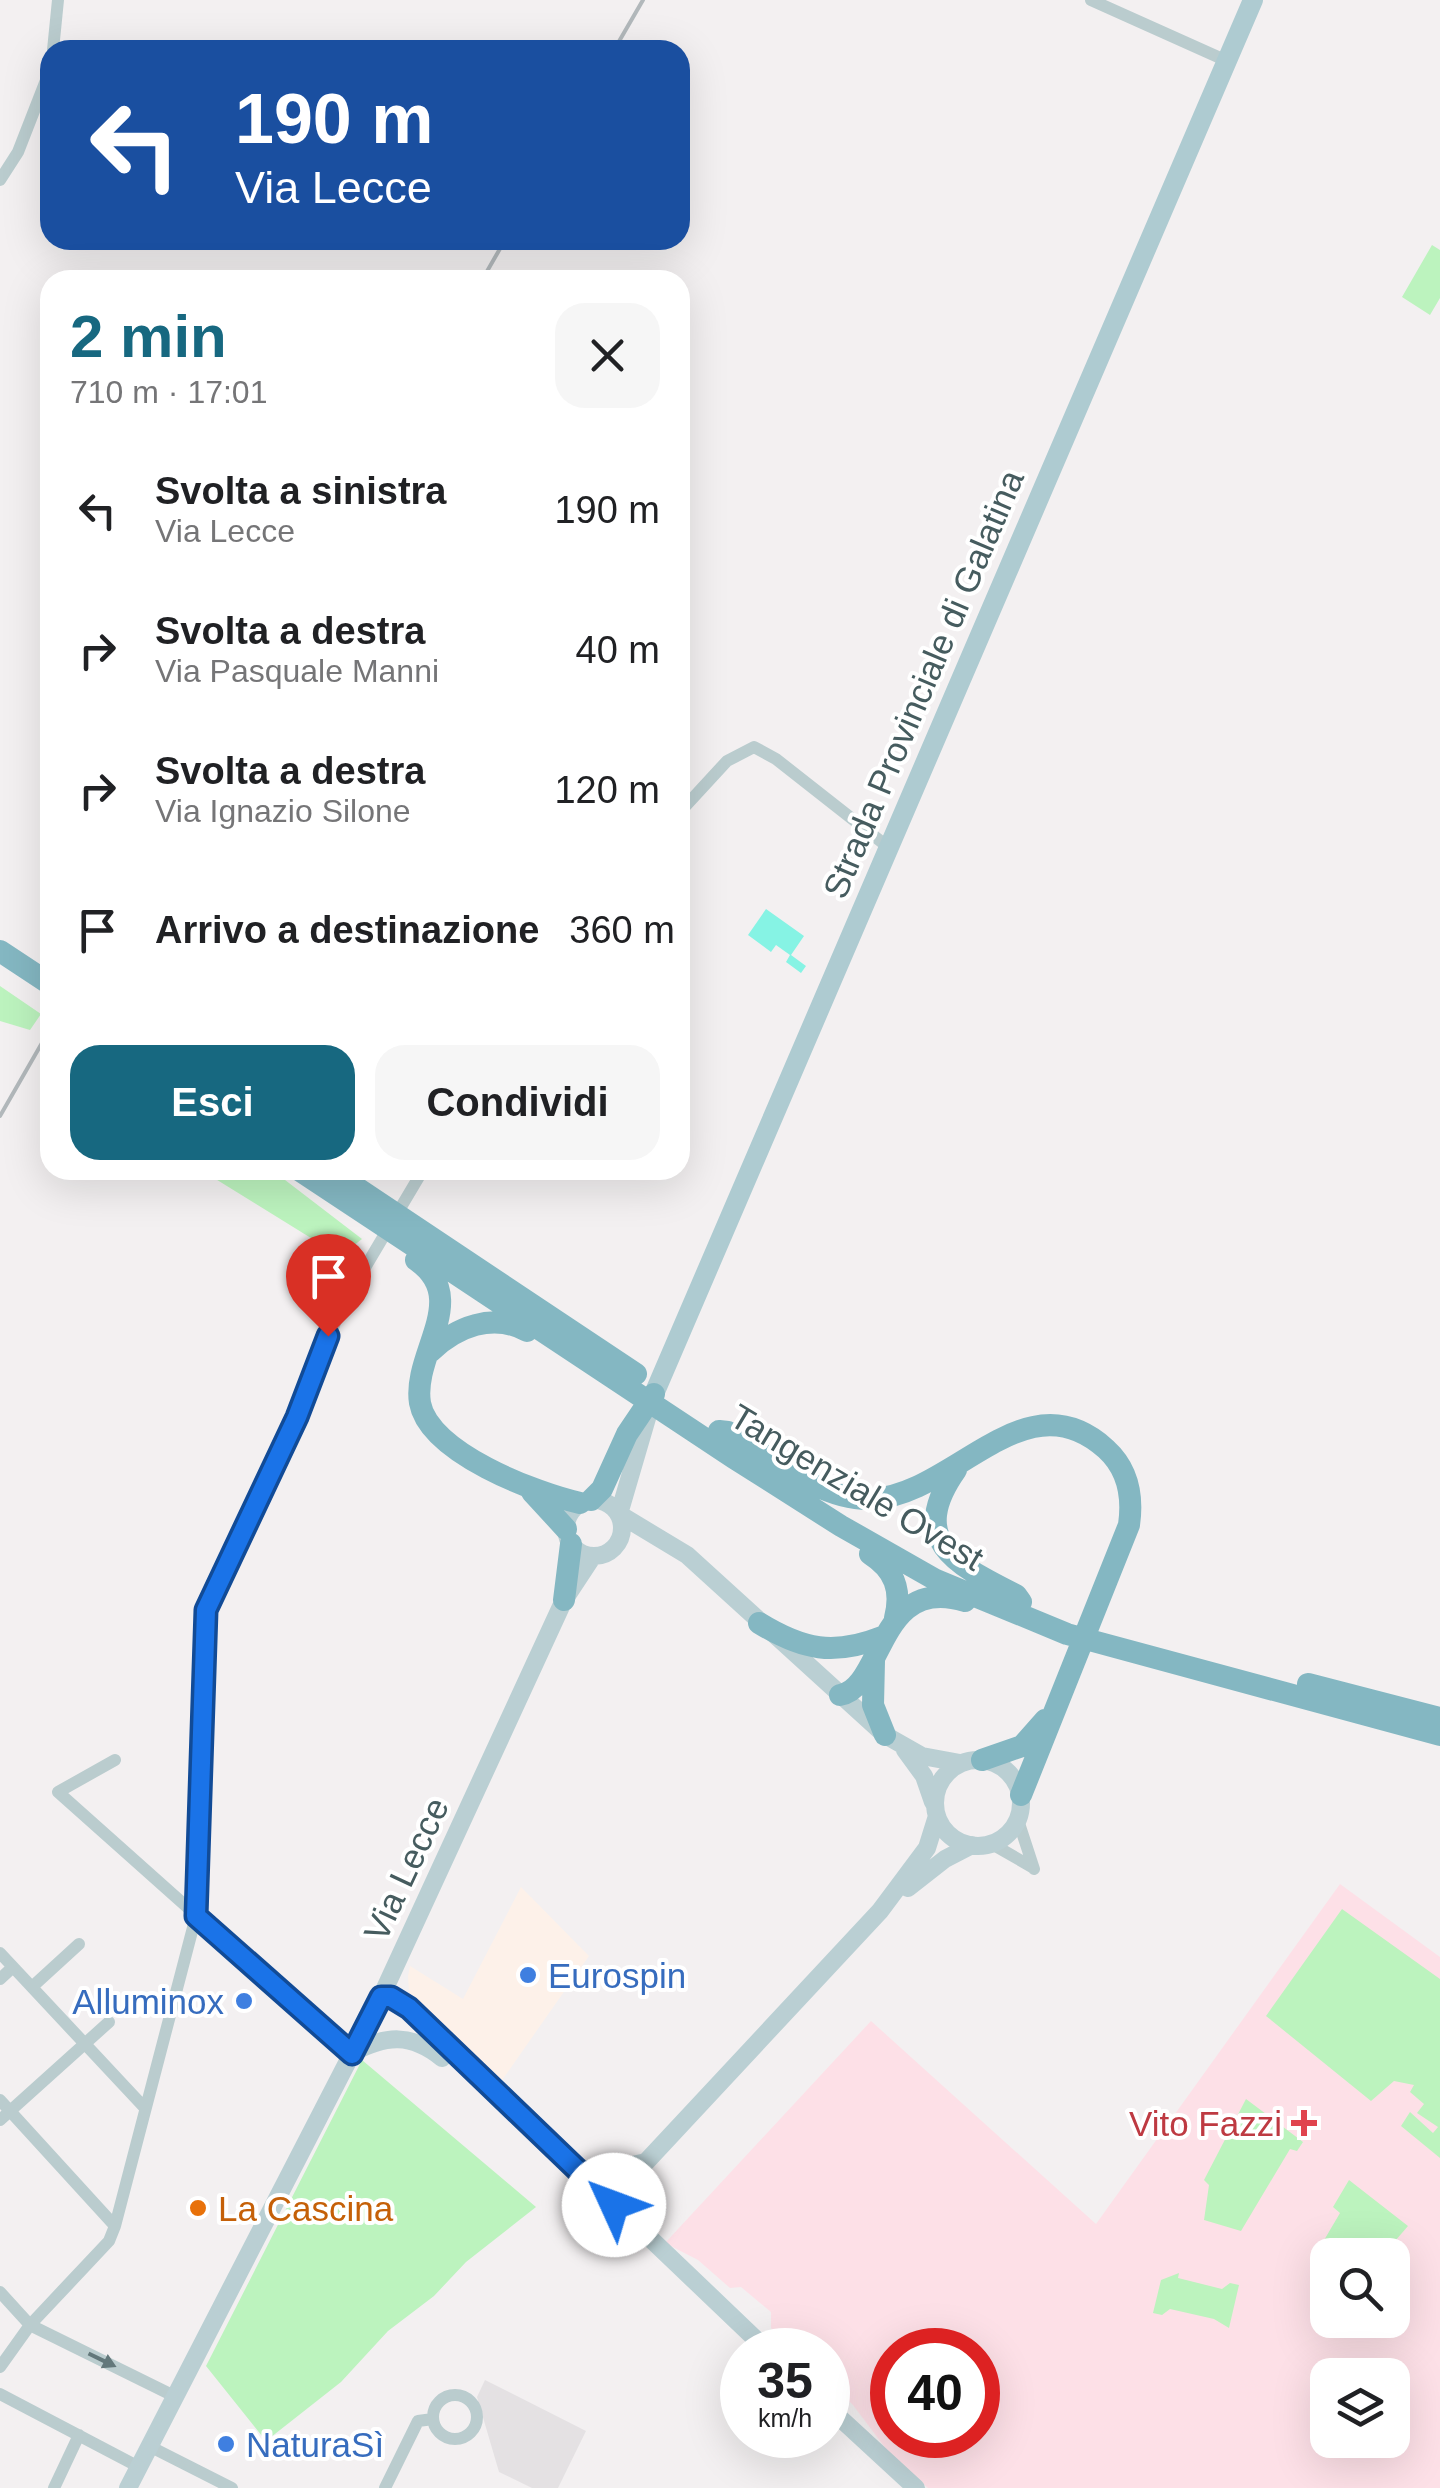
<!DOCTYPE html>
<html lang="it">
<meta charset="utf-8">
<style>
body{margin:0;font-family:Arial,sans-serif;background:#f6f6f6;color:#202124;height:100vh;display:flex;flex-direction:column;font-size:38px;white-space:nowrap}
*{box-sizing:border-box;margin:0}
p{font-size:32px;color:#757577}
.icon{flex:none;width:55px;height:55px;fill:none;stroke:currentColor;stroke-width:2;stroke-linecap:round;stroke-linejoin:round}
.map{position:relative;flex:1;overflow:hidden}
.side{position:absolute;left:40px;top:270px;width:650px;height:910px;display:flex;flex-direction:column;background:#fff;border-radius:30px;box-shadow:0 10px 40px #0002}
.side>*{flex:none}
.banner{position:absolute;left:40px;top:40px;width:650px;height:210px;border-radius:30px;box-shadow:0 10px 40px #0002;background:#1a4fa0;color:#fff;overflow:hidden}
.tools{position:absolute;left:1310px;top:2238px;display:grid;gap:20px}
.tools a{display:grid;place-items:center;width:100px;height:100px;border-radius:20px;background:#fff;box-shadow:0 10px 40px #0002;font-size:50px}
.speed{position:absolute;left:720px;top:2328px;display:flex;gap:20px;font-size:50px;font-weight:700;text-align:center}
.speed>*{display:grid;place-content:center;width:130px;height:130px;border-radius:50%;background:#fff;box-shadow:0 10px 40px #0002;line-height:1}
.speed small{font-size:25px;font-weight:400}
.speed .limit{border:15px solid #d22;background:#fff;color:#111}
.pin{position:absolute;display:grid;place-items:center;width:85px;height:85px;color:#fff;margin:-102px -42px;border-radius:50% 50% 50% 0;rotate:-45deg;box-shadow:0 0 10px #0007}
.pin .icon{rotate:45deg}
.me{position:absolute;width:110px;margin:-55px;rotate:313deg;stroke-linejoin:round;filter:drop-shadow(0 0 8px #0008)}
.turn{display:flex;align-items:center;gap:35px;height:210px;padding:0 30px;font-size:45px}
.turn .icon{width:130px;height:130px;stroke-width:2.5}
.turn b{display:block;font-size:70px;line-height:85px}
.round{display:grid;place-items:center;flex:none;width:105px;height:105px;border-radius:30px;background:#f6f6f6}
.summary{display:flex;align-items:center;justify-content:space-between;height:170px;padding:0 30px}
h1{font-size:60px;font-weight:800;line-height:75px;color:#176880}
.cta{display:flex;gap:20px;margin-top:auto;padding:20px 30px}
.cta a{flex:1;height:115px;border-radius:30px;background:#176880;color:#fff;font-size:40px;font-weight:800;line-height:115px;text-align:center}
.cta a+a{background:#f6f6f6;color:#202124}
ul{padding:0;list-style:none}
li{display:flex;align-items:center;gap:30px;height:140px;padding:0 30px}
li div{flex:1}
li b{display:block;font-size:38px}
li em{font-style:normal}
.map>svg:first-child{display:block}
.commercial{fill:#fdf1e9}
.education{fill:#e4e1e3}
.medical{fill:#fde0e7;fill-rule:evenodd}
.green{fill:#bcf3be}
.water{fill:#86f3e4}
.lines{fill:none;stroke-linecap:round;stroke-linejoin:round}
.street{stroke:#baccce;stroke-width:12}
.secondary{stroke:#bacfd3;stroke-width:18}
.primary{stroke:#aecbd1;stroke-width:20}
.highway{stroke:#84b7c2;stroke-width:22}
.rail{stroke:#b2b8bb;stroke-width:4}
.oneway{fill:#63787b}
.route-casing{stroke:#114b97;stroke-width:25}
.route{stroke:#1a73e8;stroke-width:18}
.shop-dot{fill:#3f7fe0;stroke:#fff;stroke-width:4}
.health-dot{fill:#e0444e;stroke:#fff;stroke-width:4}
.food-dot{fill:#e8710a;stroke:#fff;stroke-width:4}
.labels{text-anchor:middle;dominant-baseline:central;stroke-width:8;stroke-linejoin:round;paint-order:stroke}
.street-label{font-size:35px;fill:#465c5f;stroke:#fff}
.shop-label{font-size:35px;fill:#366cbe;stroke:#fff;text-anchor:start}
.health-label{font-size:35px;fill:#be3a42;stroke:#fff;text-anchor:end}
.food-label{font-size:35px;fill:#c56008;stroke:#fff;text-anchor:start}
</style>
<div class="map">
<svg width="1440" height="2488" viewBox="0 0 1440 2488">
<rect width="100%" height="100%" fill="#f3f0f1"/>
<!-- commercial -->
<path class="commercial" d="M 521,1887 L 589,1956 L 498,2086 L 423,2013 L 409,1992 L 408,1976 L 410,1966 L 463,1999 Z"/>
<!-- education -->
<path class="education" d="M 485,2380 L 586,2431 L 558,2488 L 532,2488 L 499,2472 L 477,2397 Z"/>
<!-- medical -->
<path class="medical" d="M 1340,1884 L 1440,1957 L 1440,2488 L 928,2488 L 889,2453 L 853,2405 L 828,2381 L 828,2350 L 795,2350 L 771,2328 L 771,2312 L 741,2287 L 730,2288 L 698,2260 L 665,2243 L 871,2021 L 1096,2224 ZM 1328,2255 L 1392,2255 L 1392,2320 L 1328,2320 ZM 892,2350 L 978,2350 L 978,2435 L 892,2435 ZM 1328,2375 L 1392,2375 L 1392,2440 L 1328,2440 Z"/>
<!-- green -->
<path class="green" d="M 1432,245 L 1440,250 L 1440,298 L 1430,315 L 1402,297 Z
M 0,986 L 41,1014 L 30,1030 L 0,1021 Z
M 201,1170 L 272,1170 L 362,1239 L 340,1256 Z
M 1342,1909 L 1440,1979 L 1440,2158 L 1401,2126 L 1410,2112 L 1433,2133 L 1438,2127 L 1417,2113 L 1424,2104 L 1410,2092 L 1414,2085 L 1394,2081 L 1371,2101 L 1266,2016 Z
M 362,2060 L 536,2207 L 466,2262 L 434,2296 L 388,2331 L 341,2382 L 266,2441 L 206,2366 Z
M 1246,2099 L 1303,2142 L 1297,2151 L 1290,2149 L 1241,2231 L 1204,2220 L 1209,2185 L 1204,2180 Z
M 1349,2180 L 1408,2226 L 1383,2255 L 1328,2255 L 1327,2270 L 1313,2265 L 1313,2259 L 1340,2213 L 1333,2207 Z
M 1179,2273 L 1178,2278 L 1222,2289 L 1230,2283 L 1239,2285 L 1229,2328 L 1214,2319 L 1170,2309 L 1162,2315 L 1153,2313 L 1161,2280 Z"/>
<!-- water -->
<path class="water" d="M 766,909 L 804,936 L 791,955 L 806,966 L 801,973 L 786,962 L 790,955 L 776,945 L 771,952 L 748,935 Z"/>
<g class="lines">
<!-- street -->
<path class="street" d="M 1091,0 L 1227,61
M 53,50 L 58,0
M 0,180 L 18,152 L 50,70
M 680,812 L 727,761 L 754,747 L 776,759 L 888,847
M 115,1760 L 58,1792 L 352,2054
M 1018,1820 L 1034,1869
M 992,1844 L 1032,1867
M 0,1953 L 143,2106
M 0,1979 L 13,1967
M 32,1987 L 79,1944
M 0,2100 L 115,2226
M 0,2120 L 109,2022
M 0,2292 L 30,2325 L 174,2396
M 0,2367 L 30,2325 L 109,2241 L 115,2226 L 196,1916 L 205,1610 L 297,1417 L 341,1308 L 423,1170
M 0,2394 L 139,2467
M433 2417a22 22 0 1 1 44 0a22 22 0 1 1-44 0Z
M 149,2446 L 232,2488
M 54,2488 L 79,2435
M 385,2488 L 418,2421 L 433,2419"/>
<!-- secondary -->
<path class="secondary" d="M 650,1408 L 619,1514 L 687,1555 L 885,1735 L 922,1756 L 960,1763
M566 1528a28 28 0 1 1 56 0a28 28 0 1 1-56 0Z
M 905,1750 L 924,1776 L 933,1802
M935 1803a43 43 0 1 1 86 0a43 43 0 1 1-86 0Z
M 908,1888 L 945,1859 L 972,1845
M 381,1997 L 391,1997 L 409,2008 L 767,2350
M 352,2053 C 386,2035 411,2033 442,2058
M 571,2166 L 601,2172 L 646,2162 L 880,1911 L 927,1848 L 937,1816
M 642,2177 L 640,2212 L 649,2234
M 605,2208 L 620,2202 L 642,2177
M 828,2407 L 916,2488
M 128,2488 L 381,1997 L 564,1600 L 593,1556"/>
<!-- primary -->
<path class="primary" d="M 654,1394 L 1253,0"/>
<!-- highway -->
<path class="highway" d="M 0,951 L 50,984
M 299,1170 L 734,1458 L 841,1526 L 936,1580 L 1067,1634 L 1440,1735
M 330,1170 L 636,1374
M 416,1260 C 472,1298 412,1353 420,1403 C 429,1453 536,1493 580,1503
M 430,1352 C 456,1327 493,1312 527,1331
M 719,1431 L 728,1432 C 769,1456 821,1501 871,1499 C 954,1496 1025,1375 1106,1449 C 1128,1469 1133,1497 1129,1525 L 1021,1795
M 956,1470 C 906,1541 957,1565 1016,1595 L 1021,1602
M 532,1492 L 566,1529
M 591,1500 L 602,1489 L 627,1434 L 654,1394
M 870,1554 C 895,1570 902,1590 895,1618
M 564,1600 L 571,1544
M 759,1623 C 803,1650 834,1656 882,1637
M 874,1661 L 873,1705 L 885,1735
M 1308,1684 L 1440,1718
M 840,1695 C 884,1688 877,1574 965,1601
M 982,1760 L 1022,1746 L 1045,1720"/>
<!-- rail -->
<path class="rail" d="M 614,50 L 643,0
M 482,280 L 505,240
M 0,1116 L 50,1029"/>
</g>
<!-- one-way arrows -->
<defs><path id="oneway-solid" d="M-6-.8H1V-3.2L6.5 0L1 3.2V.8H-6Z" transform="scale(2.5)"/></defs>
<use class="oneway" href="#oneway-solid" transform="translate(102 2360) rotate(26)"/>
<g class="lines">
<!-- route casing -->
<g class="route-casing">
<path id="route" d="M 328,1336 L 297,1417 L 206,1610 L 196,1916 L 352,2054 L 381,1997 L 391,1997 L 409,2008 L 614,2205"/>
</g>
<!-- route -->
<use href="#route" class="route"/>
</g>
<!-- markers -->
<g class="shop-dot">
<circle cx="528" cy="1975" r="10"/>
<circle cx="244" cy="2001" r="10"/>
<circle cx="226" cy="2444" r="10"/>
</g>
<path class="health-dot" d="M1299 2108h10v10h10v10h-10v10h-10v-10h-10v-10h10z"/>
<circle class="food-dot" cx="198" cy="2208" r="10"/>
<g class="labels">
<!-- street labels -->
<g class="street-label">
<text transform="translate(923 684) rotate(-67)">Strada Provinciale di Galatina</text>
<text transform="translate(857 1487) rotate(31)">Tangenziale Ovest</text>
<text transform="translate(406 1869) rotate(-65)">Via Lecce</text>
</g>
<!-- shop labels -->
<g class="shop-label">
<text x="548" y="1975">Eurospin</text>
<text x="224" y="2001" text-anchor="end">Alluminox</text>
<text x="246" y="2444">NaturaSì</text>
</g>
<!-- health labels -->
<g class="health-label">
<text x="1282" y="2123">Vito Fazzi</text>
</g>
<!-- food labels -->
<g class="food-label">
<text x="218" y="2208">La Cascina</text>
</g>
</g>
</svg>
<div class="tools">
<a><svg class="icon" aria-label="search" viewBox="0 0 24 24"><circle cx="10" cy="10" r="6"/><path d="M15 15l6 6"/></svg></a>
<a><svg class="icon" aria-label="layers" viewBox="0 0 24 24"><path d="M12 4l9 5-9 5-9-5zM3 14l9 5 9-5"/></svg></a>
</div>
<div class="speed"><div>35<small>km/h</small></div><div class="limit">40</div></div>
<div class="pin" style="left:328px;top:1336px;background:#d93025"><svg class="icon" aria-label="arrive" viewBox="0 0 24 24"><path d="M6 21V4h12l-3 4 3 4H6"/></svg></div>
<svg class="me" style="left:614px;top:2205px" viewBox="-20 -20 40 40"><circle r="19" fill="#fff"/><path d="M0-13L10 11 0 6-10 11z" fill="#1a73e8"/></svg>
<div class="banner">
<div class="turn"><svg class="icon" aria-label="left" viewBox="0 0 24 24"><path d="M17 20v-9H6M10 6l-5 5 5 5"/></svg><div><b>190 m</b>Via Lecce</div></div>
</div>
<section class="side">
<div class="summary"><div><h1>2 min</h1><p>710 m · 17:01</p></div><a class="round"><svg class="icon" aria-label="close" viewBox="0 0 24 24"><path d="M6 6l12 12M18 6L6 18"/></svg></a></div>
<ul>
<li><svg class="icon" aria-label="left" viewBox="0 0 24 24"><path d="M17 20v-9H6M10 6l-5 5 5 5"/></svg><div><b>Svolta a sinistra</b><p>Via Lecce</p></div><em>190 m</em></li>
<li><svg class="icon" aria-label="right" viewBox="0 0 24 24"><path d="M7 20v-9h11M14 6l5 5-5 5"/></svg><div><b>Svolta a destra</b><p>Via Pasquale Manni</p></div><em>40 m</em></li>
<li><svg class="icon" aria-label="right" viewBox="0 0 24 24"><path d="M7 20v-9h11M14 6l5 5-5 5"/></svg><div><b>Svolta a destra</b><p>Via Ignazio Silone</p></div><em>120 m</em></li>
<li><svg class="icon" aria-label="arrive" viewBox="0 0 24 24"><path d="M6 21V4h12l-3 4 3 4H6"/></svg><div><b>Arrivo a destinazione</b></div><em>360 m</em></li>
</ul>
<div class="cta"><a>Esci</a><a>Condividi</a></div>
</section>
</div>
